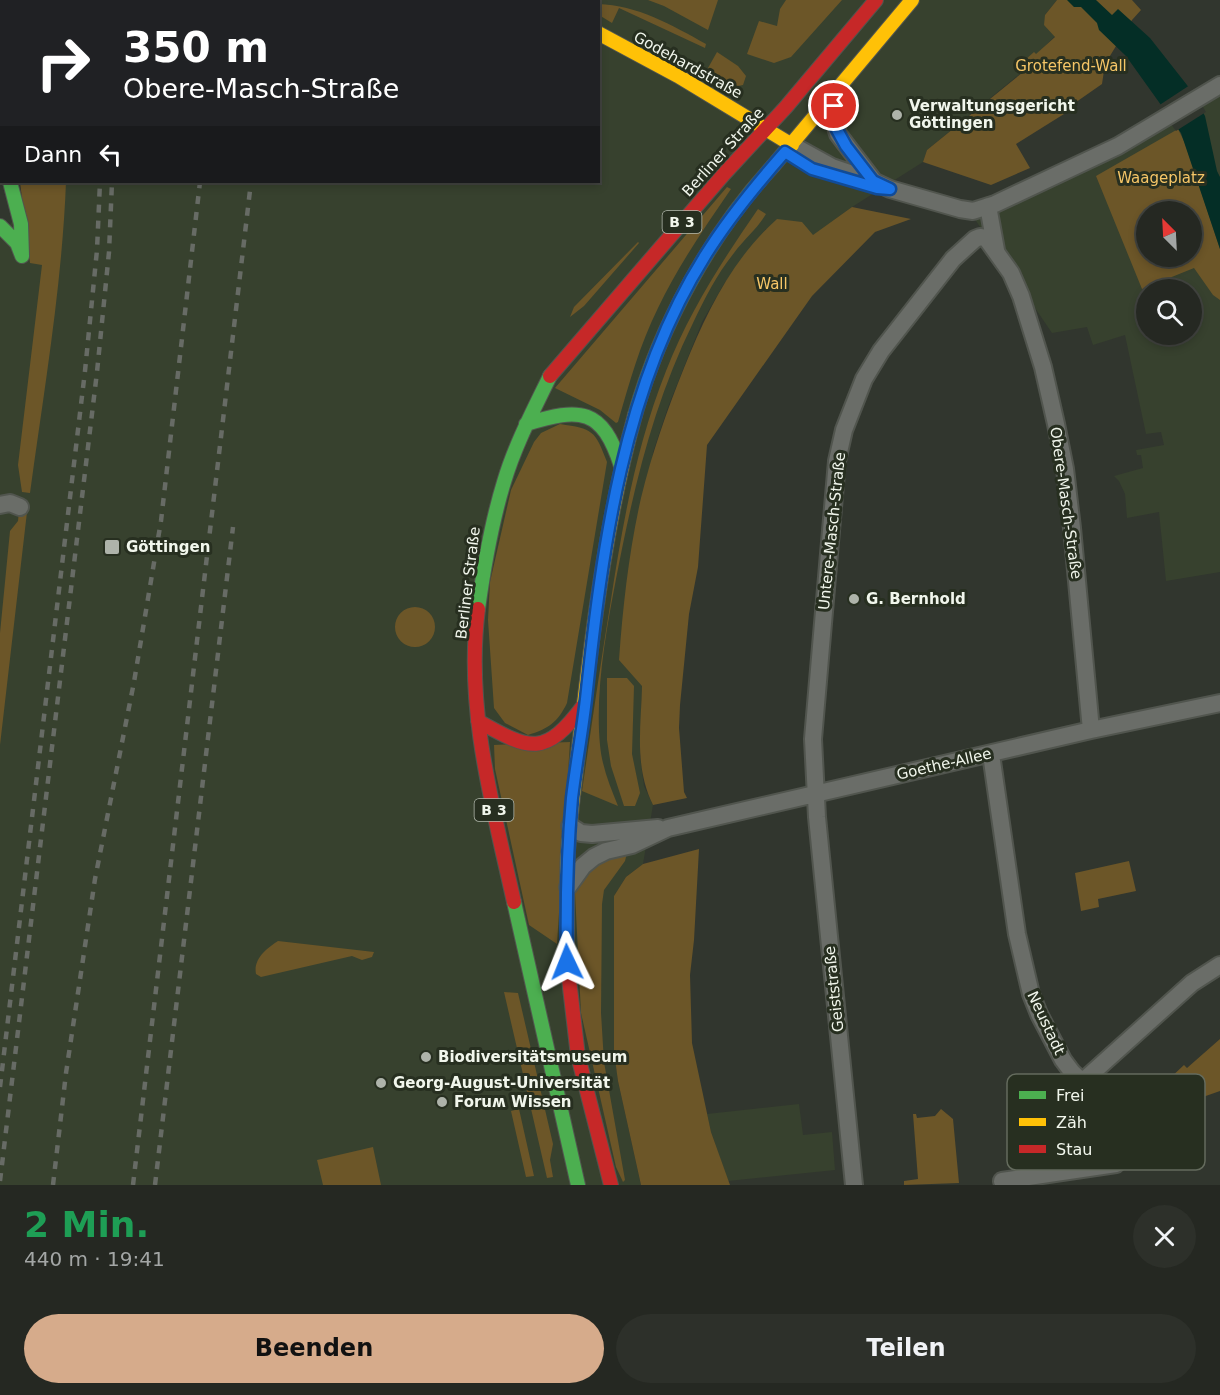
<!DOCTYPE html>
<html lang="de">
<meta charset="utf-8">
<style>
body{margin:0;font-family:"DejaVu Sans",sans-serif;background:#2d302a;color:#f1f3f6;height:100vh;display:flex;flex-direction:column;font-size:22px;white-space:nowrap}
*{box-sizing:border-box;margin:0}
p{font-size:20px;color:#a3a6a5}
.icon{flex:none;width:33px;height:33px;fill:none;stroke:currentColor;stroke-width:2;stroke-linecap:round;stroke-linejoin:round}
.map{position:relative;height:1185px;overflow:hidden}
.panel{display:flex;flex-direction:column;background:#252822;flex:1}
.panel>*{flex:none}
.guide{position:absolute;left:0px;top:0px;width:600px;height:183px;box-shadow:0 3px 9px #0003,0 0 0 2px #424440;background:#202124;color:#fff;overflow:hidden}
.needle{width:39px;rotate:336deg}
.fabs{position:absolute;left:1136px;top:201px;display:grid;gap:12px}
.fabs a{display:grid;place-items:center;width:66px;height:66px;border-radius:50%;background:#252822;box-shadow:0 3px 9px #0003,0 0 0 2px #424440;font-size:30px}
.pin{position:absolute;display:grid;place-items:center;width:51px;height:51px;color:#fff;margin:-26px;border:3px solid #fff;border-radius:50%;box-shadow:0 2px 6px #0007}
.me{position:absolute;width:66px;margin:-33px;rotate:358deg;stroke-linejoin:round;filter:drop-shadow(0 0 4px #0008)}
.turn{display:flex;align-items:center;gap:21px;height:126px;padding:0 24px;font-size:27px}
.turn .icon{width:78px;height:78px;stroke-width:2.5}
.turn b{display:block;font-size:42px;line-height:51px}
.then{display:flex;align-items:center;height:57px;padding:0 24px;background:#0003;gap:12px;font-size:22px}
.round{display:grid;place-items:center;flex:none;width:63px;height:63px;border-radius:32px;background:#2d302a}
.summary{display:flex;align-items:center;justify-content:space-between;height:102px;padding:0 24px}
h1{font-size:36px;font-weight:700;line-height:45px;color:#1e9e55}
.action{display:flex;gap:12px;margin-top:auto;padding:12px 24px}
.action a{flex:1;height:69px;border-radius:36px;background:#d6ab8b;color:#111;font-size:24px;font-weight:700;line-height:69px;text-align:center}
.action a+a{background:#2d302a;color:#f1f3f6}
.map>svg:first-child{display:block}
.built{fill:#37412e;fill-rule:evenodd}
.green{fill:#6c5628;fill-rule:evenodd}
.water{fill:#042e26}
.pier{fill:#31362e}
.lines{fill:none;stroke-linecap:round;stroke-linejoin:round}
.street-casing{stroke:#51554e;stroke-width:20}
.fast-casing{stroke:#51554e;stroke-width:16}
.slow-casing{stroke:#51554e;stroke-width:16}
.jam-casing{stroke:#51554e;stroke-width:16}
.street{stroke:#6a6d68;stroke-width:16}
.fast{stroke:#4caf50;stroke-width:14}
.slow{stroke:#ffc107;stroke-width:14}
.jam{stroke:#c62828;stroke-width:14}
.rail{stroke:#676b65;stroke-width:4.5;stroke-dasharray:8 8;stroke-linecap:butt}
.route-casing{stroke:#114b97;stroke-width:15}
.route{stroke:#1a73e8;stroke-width:10}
.poi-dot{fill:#aeb3aa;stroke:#272f20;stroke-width:2}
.labels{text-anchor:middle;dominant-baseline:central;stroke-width:6;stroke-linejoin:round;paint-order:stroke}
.shield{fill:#272f20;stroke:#b4baaf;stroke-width:1.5}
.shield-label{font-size:14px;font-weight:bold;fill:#f1f6ec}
.street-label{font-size:15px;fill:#f1f6ec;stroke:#272f20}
.park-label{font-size:15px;fill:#f6c667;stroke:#272f20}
.poi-label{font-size:15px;font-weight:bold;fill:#f1f6ec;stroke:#272f20;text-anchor:start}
.key{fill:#272f20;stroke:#646b5d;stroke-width:1.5}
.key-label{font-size:16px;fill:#f1f6ec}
</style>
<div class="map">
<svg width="1220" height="1185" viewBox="0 0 1220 1185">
<rect width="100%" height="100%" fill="#31362e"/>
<!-- built -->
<path class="built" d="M 64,0 L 1057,0 L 1045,15 L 1055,36 L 1036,55 L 1026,61 L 1033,63 L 927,150 L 923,162 L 852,207 L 813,236 L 766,229 L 724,284 L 702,322 L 668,407 L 653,452 L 642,686 L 640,756 L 644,786 L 653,805 L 643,864 L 626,877 L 614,896 L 615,1052 L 618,1081 L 641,1185 L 0,1185 L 0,235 L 49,182 L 598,182 L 598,2 Z
M 1220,86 L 1220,572 L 1166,581 L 1159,512 L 1127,518 L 1125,494 L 1119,481 L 1114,476 L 1143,468 L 1141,455 L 1137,455 L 1136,450 L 1164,445 L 1161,432 L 1146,434 L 1125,335 L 1093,345 L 1087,327 L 1052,333 L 972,215 L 1197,102 ZM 1146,212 L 1191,212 L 1191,256 L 1146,256 ZM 1146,290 L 1191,290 L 1191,334 L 1146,334 Z
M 799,1104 L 803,1135 L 832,1132 L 835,1170 L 728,1181 L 711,1132 L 707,1114 Z"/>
<!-- green -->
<path class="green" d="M 648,0 L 718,0 L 708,30 L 664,6 Z
M 786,0 L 842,0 L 791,57 L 774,63 L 747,54 L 759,21 L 777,26 L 780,9 Z
M 1057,0 L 1132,0 L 1141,10 L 1132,20 L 1105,64 L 1102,84 L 1069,107 L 1064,114 L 1016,144 L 1030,168 L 991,185 L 923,162 L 927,150 L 1033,64 L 1025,60 L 1034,52 L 1036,54 L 1055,37 L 1044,25 L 1045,15 Z
M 598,4 C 637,5 672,25 706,44 L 705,48 L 619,8 L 612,23 L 599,15 Z
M 717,52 L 738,66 L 746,76 L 743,85 C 731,88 721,83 710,76 L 708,68 Z
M 1178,129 L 1185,143 L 1220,249 L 1220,300 L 1213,295 L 1194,268 L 1142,289 L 1096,176 ZM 1146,212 L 1191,212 L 1191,256 L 1146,256 Z
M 20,182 L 66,182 C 62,286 44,390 30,493 L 22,492 L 18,465 L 42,265 L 30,263 Z
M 727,187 L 731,189 C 705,227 678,266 658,308 C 640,344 629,384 618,422 L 616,423 L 600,410 L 555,388 Z
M 852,207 L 911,219 L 875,232 L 812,296 L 707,445 L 698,567 L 689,614 L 680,705 L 679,728 L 684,792 L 687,798 L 653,805 C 634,766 641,728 642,686 L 619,660 C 623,605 629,551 641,498 C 652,453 667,410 684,368 C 706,313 732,259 777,219 L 802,222 L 813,235 Z
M 758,209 L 766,214 C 757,229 744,239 734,253 C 717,274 705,298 693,323 C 653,404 633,491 616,579 C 606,631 595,692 600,745 C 602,767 610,786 618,806 L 582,791 C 591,729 600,667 610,606 C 622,527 636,446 666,371 C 689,312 722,261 758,209 Z
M 638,242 L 639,243 L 584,306 L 570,317 L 574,307 Z
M 560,424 C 593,429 595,430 607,462 L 567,703 C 558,722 548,729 528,735 L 505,723 L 494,708 L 488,620 L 490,582 L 511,490 L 534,442 L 541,433 Z
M 19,511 L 27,512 L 0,745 L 0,633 L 10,531 L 18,521 Z
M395 627a20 20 0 1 1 40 0a20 20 0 1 1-40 0Z
M 607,678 L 627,678 L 634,686 L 632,754 L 640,793 L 635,806 L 624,806 L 611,766 L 607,740 Z
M 570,742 L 557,944 L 529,925 L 495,769 L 494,745 Z
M 699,849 L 694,940 L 690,975 L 692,1043 L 711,1132 L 730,1185 L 641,1185 L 618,1081 L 614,1052 L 614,896 L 626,877 L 643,864 Z
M 627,853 L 625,861 L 604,890 L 602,904 L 601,1013 L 604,1062 L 625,1180 L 623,1182 L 616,1167 L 581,1013 L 575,893 C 588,866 598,860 627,853 Z
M 1129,861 L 1136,891 L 1098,899 L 1099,907 L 1081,911 L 1075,873 Z
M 278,941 L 374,952 L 372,957 L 362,960 L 352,956 L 261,977 L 256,974 C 253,959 267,948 278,941 Z
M 504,992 L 518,993 L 553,1144 L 550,1160 L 553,1177 L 547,1178 Z
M 1220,1039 L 1220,1091 L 1183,1104 L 1179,1093 L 1174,1095 L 1169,1079 L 1184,1065 L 1187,1068 Z
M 519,1109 L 534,1176 L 526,1177 L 511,1111 Z
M 941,1109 L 953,1119 L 959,1183 L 904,1185 L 904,1181 L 918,1179 L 913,1114 L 916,1114 L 917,1118 L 935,1116 Z
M 373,1147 L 381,1185 L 323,1185 L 317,1160 Z"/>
<!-- water -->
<path class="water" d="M 1067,0 L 1096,0 L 1112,15 L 1118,9 L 1150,38 L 1187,85 L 1205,116 L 1217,171 L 1220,177 L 1220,249 L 1181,133 L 1126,56 L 1099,30 L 1097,23 L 1081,7 L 1074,7 Z"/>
<!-- pier -->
<path class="pier" d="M 1190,85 L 1206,112 L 1176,131 L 1158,106 Z"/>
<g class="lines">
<!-- street casing -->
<g class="street-casing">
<path id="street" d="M 837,92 C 834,106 833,120 838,134 L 873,180
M 792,145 L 832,167 L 873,181 L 890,189 L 960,209 L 973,211 L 995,204 L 1118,146 L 1220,85
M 988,206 L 996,250
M 0,505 L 10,503 L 20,507
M 991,754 L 1017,934 L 1031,994 L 1039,1014 L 1063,1060 L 1072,1072 L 1093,1092 L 1105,1110 L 1112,1136 L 1116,1164 L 1002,1181
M 570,826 L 581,833 L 592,834 L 658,828
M 568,887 L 583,866 L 594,857 L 606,851 L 632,845 L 668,828 L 1091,730 L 1220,703
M 1082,1082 L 1192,983 L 1220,965
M 854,1185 L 817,817 L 813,739 L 837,461 L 844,430 L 864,379 L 881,351 L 953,259 L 975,239 L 980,237 L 986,238 L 1011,273 L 1021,296 L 1043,367 L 1056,424 L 1065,469 L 1072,528 L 1091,730"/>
</g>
<!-- fast casing -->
<g class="fast-casing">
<path id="fast" d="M 10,182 L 21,224 L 22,256
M 0,226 L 17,243 L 22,256
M 635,415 C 661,324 709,236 773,166
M 526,424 C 581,407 602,408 621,466
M 478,609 C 484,566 491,524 504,482 C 515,445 533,411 550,376
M 514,902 L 578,1185"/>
</g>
<!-- slow casing -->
<g class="slow-casing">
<path id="slow" d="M 40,0 L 40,2
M 598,33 L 678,76 L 792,145
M 0,140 L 2,138
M 773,166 L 912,0
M 567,877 C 568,822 577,767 583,713 C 595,613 608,512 635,415"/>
</g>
<!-- jam casing -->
<g class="jam-casing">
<path id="jam" d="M 452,0 L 459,2
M 550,376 L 724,174 L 786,107 L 876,0
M 478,609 C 465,708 493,807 514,902
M 478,721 C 531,751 545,757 584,705
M 567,877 L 567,962 L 578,1056 L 611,1185"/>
</g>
<!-- street -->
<use href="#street" class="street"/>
<!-- fast -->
<use href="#fast" class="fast"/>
<!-- slow -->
<use href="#slow" class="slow"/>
<!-- jam -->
<use href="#jam" class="jam"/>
<!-- rail -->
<path class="rail" d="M 102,0 L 102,2
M 113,0 L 114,2
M 221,2 L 221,0
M 272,2 L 273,0
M 0,1087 L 85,371 L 97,250 L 100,182
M 0,1181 L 97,372 L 109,252 L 112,182
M 53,1185 L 66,1073 L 95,879 L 134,682 L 161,521 L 200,182
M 133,1185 L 251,182
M 155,1185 L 233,527"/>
</g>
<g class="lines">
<!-- route casing -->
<g class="route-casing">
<path id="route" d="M 567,962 C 566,907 567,853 572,798 C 576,765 582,733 586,699 C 602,549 623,386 705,256 C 728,219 756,185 785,152 L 812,169 L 877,188 L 890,189 L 873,181 L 846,146 L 835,126 L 834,106"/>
</g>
<!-- route -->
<use href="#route" class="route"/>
</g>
<!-- markers -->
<g class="poi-dot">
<circle cx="897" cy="115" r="6"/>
<rect x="104" y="539" width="16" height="16" rx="3"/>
<circle cx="854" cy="599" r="6"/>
<circle cx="426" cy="1057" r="6"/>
<circle cx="381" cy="1083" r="6"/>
<circle cx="442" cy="1102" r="6"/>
</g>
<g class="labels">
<!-- shield labels -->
<g class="shield">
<rect x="662.5" y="211" width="39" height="22" rx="4.5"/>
<rect x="474.5" y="799" width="39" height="22" rx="4.5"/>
</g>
<g class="shield-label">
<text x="682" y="222">B 3</text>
<text x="494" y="810">B 3</text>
</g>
<!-- street labels -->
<g class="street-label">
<text transform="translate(688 65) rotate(29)">Godehardstraße</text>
<text transform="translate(723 152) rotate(-48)">Berliner Straße</text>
<text transform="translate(1066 503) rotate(82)">Obere-Masch-Straße</text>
<text transform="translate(832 531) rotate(-84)">Untere-Masch-Straße</text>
<text transform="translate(468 583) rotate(-83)">Berliner Straße</text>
<text transform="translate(944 764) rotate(-13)">Goethe-Allee</text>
<text transform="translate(834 989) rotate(-96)">Geiststraße</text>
<text transform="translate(1046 1023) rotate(65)">Neustadt</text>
</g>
<!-- park labels -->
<g class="park-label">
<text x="1071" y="66">Grotefend-Wall</text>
<text x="1161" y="178">Waageplatz</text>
<text x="772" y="284">Wall</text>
</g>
<!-- poi labels -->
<g class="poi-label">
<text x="909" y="106">Verwaltungsgericht<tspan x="909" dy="17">Göttingen</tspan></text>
<text x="126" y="547">Göttingen</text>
<text x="866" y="599">G. Bernhold</text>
<text x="438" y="1057">Biodiversitätsmuseum</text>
<text x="393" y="1083">Georg-August-Universität</text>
<text x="454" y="1102">Foruʍ Wissen</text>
</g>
</g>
<!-- legend -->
<rect x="1007" y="1074" width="198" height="96" rx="9" class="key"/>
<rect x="1019" y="1091" width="27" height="8" fill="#4caf50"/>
<rect x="1019" y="1118" width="27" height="8" fill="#ffc107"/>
<rect x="1019" y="1145" width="27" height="8" fill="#c62828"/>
<g class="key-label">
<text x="1056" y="1101">Frei</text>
<text x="1056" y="1128">Zäh</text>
<text x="1056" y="1155">Stau</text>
</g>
</svg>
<div class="fabs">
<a><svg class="needle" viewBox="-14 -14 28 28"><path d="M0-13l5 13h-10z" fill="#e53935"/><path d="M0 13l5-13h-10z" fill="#a3a6a5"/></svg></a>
<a><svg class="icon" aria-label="search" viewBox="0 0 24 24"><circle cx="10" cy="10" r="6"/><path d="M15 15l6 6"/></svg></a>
</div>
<div class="pin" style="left:834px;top:106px;background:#d93025"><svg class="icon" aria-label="arrive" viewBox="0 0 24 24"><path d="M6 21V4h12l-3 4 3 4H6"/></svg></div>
<svg class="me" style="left:567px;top:962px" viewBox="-20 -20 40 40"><path d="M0-17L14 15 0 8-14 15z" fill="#1a73e8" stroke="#fff" stroke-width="4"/></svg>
<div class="guide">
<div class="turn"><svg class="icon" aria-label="right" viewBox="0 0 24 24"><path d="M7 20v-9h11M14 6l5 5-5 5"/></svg><div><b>350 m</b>Obere-Masch-Straße</div></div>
<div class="then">Dann<svg class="icon" aria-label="left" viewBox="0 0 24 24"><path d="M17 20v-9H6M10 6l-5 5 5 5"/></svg></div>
</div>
</div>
<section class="panel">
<div class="summary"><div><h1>2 Min.</h1><p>440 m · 19:41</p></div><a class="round"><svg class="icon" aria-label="close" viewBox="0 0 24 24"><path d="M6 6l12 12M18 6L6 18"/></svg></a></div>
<div class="action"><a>Beenden</a><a>Teilen</a></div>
</section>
